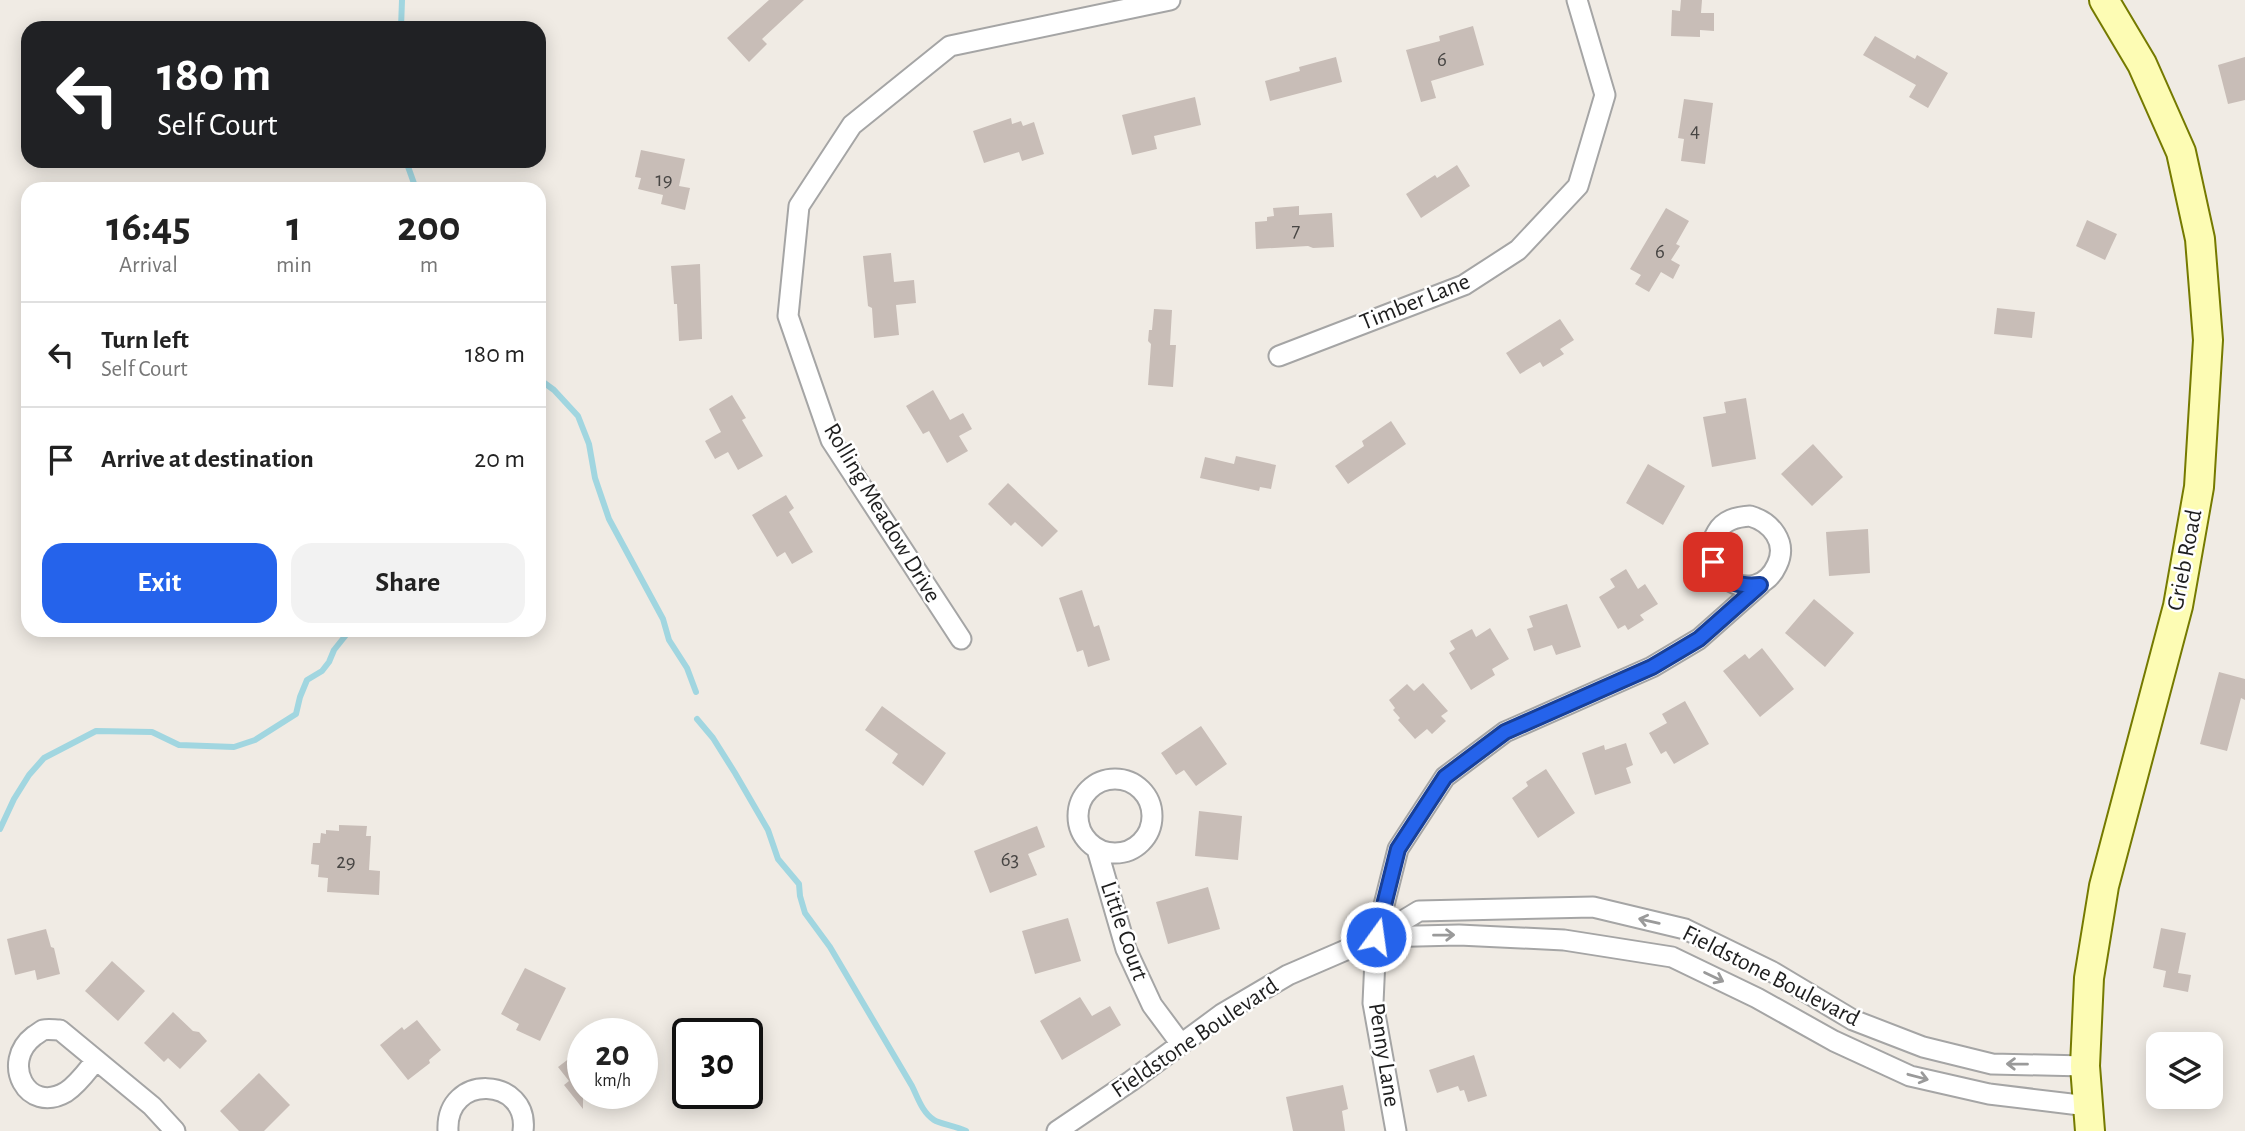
<!DOCTYPE html>
<style>
body{margin:0;font-family:"Alegreya Sans",sans-serif;background:#f2f2f2;color:#222;height:100vh;display:flex;flex-direction:column;font-size:26px;white-space:nowrap}
*{box-sizing:border-box;margin:0}
p{font-size:23px;color:#767676}
.icon{flex:none;width:38px;height:38px;fill:none;stroke:currentColor;stroke-width:2;stroke-linecap:round;stroke-linejoin:round}
.map{position:relative;flex:1;overflow:hidden}
.sheet{position:absolute;left:21px;top:182px;width:525px;height:455px;display:flex;flex-direction:column;background:#fff;border-radius:21px;box-shadow:0 4px 18px #0003}
.sheet>*{flex:none}
.hud{position:absolute;left:21px;top:21px;width:525px;height:147px;border-radius:21px;box-shadow:0 4px 18px #0003;background:#202124;color:#fff;overflow:hidden}
.tools{position:absolute;left:2146px;top:1032px;display:grid;gap:14px}
.tools a{display:grid;place-items:center;width:77px;height:77px;border-radius:14px;background:#fff;box-shadow:0 4px 18px #0003;font-size:35px}
.speed{position:absolute;left:567px;top:1018px;display:flex;gap:14px;font-size:35px;font-weight:700;text-align:center}
.speed>*{display:grid;place-content:center;width:91px;height:91px;border-radius:50%;background:#fff;box-shadow:0 4px 18px #0003;line-height:1}
.speed small{font-size:18px;font-weight:400}
.speed .limit{border:4px solid #111;border-radius:10px;background:#fff;color:#111}
.pin{position:absolute;display:grid;place-items:center;width:60px;height:60px;color:#fff;margin:-30px;border-radius:14px;box-shadow:0 4px 10px #0006}
.me{position:absolute;width:77px;margin:-38px;rotate:14deg;stroke-linejoin:round;filter:drop-shadow(0 0 5px #0008)}
.turn{display:flex;align-items:center;gap:24px;height:147px;padding:0 21px;font-size:32px}
.turn .icon{width:91px;height:91px;stroke-width:2.5}
.turn b{display:block;font-size:49px;line-height:60px}
.eta{display:flex;justify-content:space-evenly;align-items:center;height:119px;text-align:center}
.eta b{font-size:42px;font-weight:700;line-height:49px}
.button{display:flex;gap:14px;margin-top:auto;padding:14px 21px}
.button a{flex:1;height:80px;border-radius:21px;background:#2563eb;color:#fff;font-size:28px;font-weight:700;line-height:80px;text-align:center}
.button a+a{background:#f2f2f2;color:#222}
ul{padding:0;list-style:none}
li{display:flex;align-items:center;gap:21px;height:105px;padding:0 21px;border-top:2px solid #e0e0e0}
li div{flex:1}
li b{display:block;font-size:26px}
li em{font-style:normal}
.map>svg:first-child{display:block}
.lines{fill:none;stroke-linecap:round;stroke-linejoin:round}
.stream{stroke:#a1d6e0;stroke-width:6}
.building{fill:#c8bdb7}
.street-casing{stroke:#a5a5a5;stroke-width:23}
.secondary-casing{stroke:#757a00;stroke-width:32}
.street{stroke:#fff;stroke-width:19}
.secondary{stroke:#fdfcb4;stroke-width:28}
.oneway{stroke:#9a9a9a}
.route-casing{stroke:#184099;stroke-width:18}
.route{stroke:#2563eb;stroke-width:12}
.labels{text-anchor:middle;dominant-baseline:central;stroke-width:5;stroke-linejoin:round;paint-order:stroke}
.number-label{font-size:21px;fill:#484644}
.street-label{font-size:24px;fill:#1e1e1e;stroke:#fff}
</style>
<div class="map">
<svg width="2245" height="1131" viewBox="0 0 2245 1131">
<rect width="100%" height="100%" fill="#f0ebe4"/>
<g class="lines">
<!-- stream -->
<path class="stream" d="M 401,28 L 402,0
M 406,161 L 416,189
M 539,379 L 554,390 L 578,416 L 589,444 L 595,478 L 609,519 L 663,619 L 669,640 L 687,668 L 696,692
M 697,719 L 713,738 L 735,773 L 768,830 L 778,859 L 799,884 L 800,896 L 805,913 L 830,947 L 912,1086 C 918,1098 922,1112 934,1120 C 940,1124 956,1126 966,1131
M 0,829 L 14,799 L 29,775 L 44,758 L 96,731 L 152,732 L 179,745 L 234,747 L 255,740 L 296,714 L 300,697 L 307,680 L 322,671 L 329,662 L 334,650 L 350,630"/>
</g>
<!-- building -->
<path class="building" d="M 769,0 L 804,0 L 762,39 L 767,44 L 749,62 L 727,38 Z
M 1681,0 L 1702,0 L 1701,13 L 1714,13 L 1714,31 L 1700,30 L 1700,37 L 1671,36 L 1672,10 L 1680,11 Z
M 1473,26 L 1484,65 L 1431,81 L 1436,98 L 1421,102 L 1406,50 L 1440,41 L 1439,36 Z
M 1875,36 L 1915,59 L 1917,55 L 1948,73 L 1928,108 L 1909,97 L 1916,85 L 1863,55 Z
M 1336,57 L 1342,82 L 1270,101 L 1265,81 L 1300,71 L 1299,67 Z
M 2245,57 L 2245,100 L 2228,104 L 2218,65 Z
M 1195,97 L 1201,125 L 1154,136 L 1157,149 L 1132,155 L 1122,115 Z
M 1684,99 L 1713,103 L 1705,164 L 1681,161 L 1684,139 L 1678,138 Z
M 1011,118 L 1012,124 L 1021,121 L 1023,126 L 1034,122 L 1044,154 L 1022,161 L 1019,152 L 984,163 L 973,131 Z
M 641,150 L 685,159 L 679,186 L 690,188 L 685,210 L 661,204 L 663,195 L 638,189 L 641,178 L 635,177 Z
M 1457,165 L 1470,186 L 1421,218 L 1406,194 L 1435,175 L 1437,178 Z
M 1299,206 L 1299,215 L 1332,213 L 1334,247 L 1313,248 L 1308,246 L 1256,249 L 1255,222 L 1267,221 L 1267,217 L 1274,216 L 1273,208 Z
M 1666,208 L 1689,221 L 1676,244 L 1680,246 L 1671,260 L 1680,265 L 1673,279 L 1661,272 L 1649,292 L 1635,284 L 1641,275 L 1630,269 Z
M 2087,220 L 2117,234 L 2105,260 L 2076,246 Z
M 891,253 L 894,282 L 914,280 L 916,303 L 896,305 L 899,335 L 874,338 L 872,308 L 868,306 L 863,256 Z
M 700,264 L 702,339 L 679,341 L 677,304 L 674,304 L 671,266 Z
M 1997,308 L 2035,312 L 2032,338 L 1994,334 Z
M 1154,309 L 1172,310 L 1170,345 L 1176,345 L 1173,387 L 1148,385 L 1151,344 L 1148,341 L 1149,330 L 1152,330 Z
M 1560,319 L 1574,340 L 1560,349 L 1564,354 L 1543,367 L 1540,362 L 1520,374 L 1506,353 Z
M 933,390 L 950,420 L 963,413 L 972,429 L 959,436 L 968,451 L 947,463 L 929,431 L 923,434 L 906,406 Z
M 732,395 L 746,418 L 742,420 L 763,456 L 738,470 L 728,452 L 715,459 L 705,441 L 721,432 L 709,409 Z
M 1746,398 L 1756,459 L 1712,467 L 1703,417 L 1726,413 L 1724,402 Z
M 1391,421 L 1406,444 L 1348,484 L 1335,466 L 1364,446 L 1362,441 Z
M 1813,444 L 1843,477 L 1812,506 L 1781,474 Z
M 1236,456 L 1276,465 L 1271,489 L 1260,487 L 1259,491 L 1200,478 L 1205,457 L 1234,464 Z
M 1648,464 L 1685,486 L 1663,525 L 1626,503 Z
M 1008,483 L 1058,531 L 1042,547 L 1015,522 L 1011,526 L 988,504 Z
M 786,495 L 794,508 L 789,512 L 813,552 L 792,564 L 785,552 L 777,557 L 752,515 Z
M 1868,529 L 1870,573 L 1829,576 L 1826,532 Z
M 1626,569 L 1638,589 L 1645,584 L 1658,604 L 1640,615 L 1644,620 L 1628,630 L 1625,625 L 1618,629 L 1599,597 L 1615,587 L 1610,579 Z
M 1082,590 L 1094,627 L 1099,625 L 1110,660 L 1088,667 L 1083,650 L 1077,652 L 1059,598 Z
M 1814,599 L 1854,633 L 1825,667 L 1785,633 Z
M 1567,604 L 1581,647 L 1556,655 L 1552,645 L 1534,651 L 1527,629 L 1533,627 L 1529,616 Z
M 1490,628 L 1509,659 L 1492,669 L 1495,675 L 1471,690 L 1449,653 L 1455,649 L 1450,641 L 1472,629 L 1476,637 Z
M 1762,648 L 1794,689 L 1760,717 L 1723,671 L 1745,654 L 1749,659 Z
M 2219,672 L 2245,679 L 2245,700 L 2241,698 L 2227,751 L 2200,744 Z
M 1423,683 L 1448,711 L 1441,716 L 1446,721 L 1432,734 L 1427,729 L 1415,739 L 1398,720 L 1400,718 L 1393,710 L 1395,708 L 1389,700 L 1407,684 L 1414,691 Z
M 1685,701 L 1709,744 L 1674,764 L 1666,751 L 1661,754 L 1649,733 L 1667,723 L 1662,714 Z
M 882,706 L 946,753 L 923,786 L 892,763 L 898,754 L 865,730 Z
M 1201,726 L 1227,764 L 1196,786 L 1184,770 L 1176,775 L 1161,753 Z
M 1626,743 L 1633,765 L 1626,768 L 1631,783 L 1595,795 L 1582,753 L 1604,745 L 1605,750 Z
M 1546,769 L 1575,813 L 1538,838 L 1512,798 L 1528,786 L 1526,782 Z
M 1199,811 L 1242,816 L 1238,860 L 1195,856 Z
M 339,825 L 367,826 L 366,836 L 371,836 L 369,870 L 380,871 L 379,895 L 327,892 L 328,878 L 318,877 L 319,865 L 311,864 L 313,843 L 320,843 L 321,833 L 326,834 L 326,830 L 339,831 Z
M 1037,826 L 1045,847 L 1028,854 L 1037,875 L 990,893 L 974,851 Z
M 1208,887 L 1220,929 L 1168,944 L 1156,902 Z
M 1068,918 L 1081,961 L 1035,974 L 1022,931 Z
M 2161,928 L 2186,933 L 2178,973 L 2191,975 L 2188,992 L 2163,987 L 2166,971 L 2153,968 Z
M 46,929 L 51,947 L 54,948 L 60,974 L 37,980 L 35,970 L 15,975 L 7,939 Z
M 112,961 L 145,991 L 118,1021 L 85,991 Z
M 525,968 L 566,988 L 540,1041 L 516,1030 L 519,1024 L 501,1014 Z
M 1080,997 L 1092,1016 L 1110,1006 L 1121,1025 L 1062,1060 L 1040,1021 Z
M 173,1012 L 193,1031 L 199,1032 L 207,1041 L 180,1069 L 168,1058 L 164,1062 L 144,1043 Z
M 417,1020 L 441,1050 L 429,1060 L 430,1063 L 408,1080 L 380,1045 L 402,1027 L 404,1030 Z
M 583,1048 L 583,1109 L 564,1085 L 569,1081 L 558,1067 Z
M 1474,1055 L 1487,1096 L 1468,1102 L 1464,1090 L 1460,1091 L 1458,1086 L 1437,1093 L 1429,1070 Z
M 259,1073 L 290,1105 L 264,1131 L 239,1131 L 220,1111 Z
M 1343,1085 L 1348,1109 L 1342,1111 L 1345,1131 L 1293,1131 L 1286,1097 Z"/>
<g class="lines">
<!-- street casing -->
<g class="street-casing">
<path id="street" d="M 1279,356 L 1464,285 L 1518,250 L 1578,186 L 1605,95 L 1577,0
M 1750,516 C 1771,522 1788,542 1777,565 C 1756,611 1692,573 1717,532 C 1724,520 1736,517 1750,516 Z
M 961,639 L 831,440 L 788,316 L 799,206 L 852,125 L 950,46 L 1170,0
M1078 816a37 37 0 1 1 74 0a37 37 0 1 1-74 0Z
M 1097,849 L 1126,949 L 1152,1005 L 1181,1044
M 1377,937 L 1459,935 L 1564,940 L 1672,957 L 1757,998 L 1834,1041 L 1910,1076 L 1989,1094 L 2088,1106
M 96,1060 C 87,1071 78,1084 66,1092 C 27,1115 0,1062 34,1036 C 36,1035 41,1031 43,1030 C 48,1029 55,1030 60,1030 L 152,1106 L 175,1131
M 448,1131 C 445,1072 530,1077 523,1131
M 1057,1131 L 1131,1081 L 1222,1014 L 1288,975 L 1376,937 L 1419,911 L 1593,907 L 1685,929 L 1771,971 L 1853,1020 L 1923,1047 L 1992,1064 L 2085,1066
M 1396,1131 L 1373,1003 L 1376,937 L 1398,849 L 1445,777 L 1505,732 L 1652,667 L 1699,639 L 1760,585"/>
</g>
<!-- secondary casing -->
<g class="secondary-casing">
<path id="secondary" d="M 2090,1131 L 2085,1066 L 2089,978 L 2104,886 L 2178,606 L 2199,487 L 2208,340 L 2200,239 L 2181,152 L 2142,64 L 2104,0"/>
</g>
<!-- street -->
<use href="#street" class="street"/>
<!-- secondary -->
<use href="#secondary" class="secondary"/>
</g>
<!-- one-way arrows -->
<defs><path id="oneway-shaft" d="M-6 0H5M1.5-3L5.5 0L1.5 3" fill="none" stroke-width="1.6" stroke-linecap="round" stroke-linejoin="round" transform="scale(1.75)"/></defs>
<g class="oneway">
<use href="#oneway-shaft" transform="translate(1649 921) rotate(-167)"/>
<use href="#oneway-shaft" transform="translate(1444 935) rotate(-1)"/>
<use href="#oneway-shaft" transform="translate(1714 977) rotate(26)"/>
<use href="#oneway-shaft" transform="translate(2017 1064) rotate(-179)"/>
<use href="#oneway-shaft" transform="translate(1918 1077) rotate(15)"/>
</g>
<g class="lines">
<!-- route casing -->
<g class="route-casing">
<path id="route" d="M 1376,937 L 1398,849 L 1445,777 L 1505,732 L 1652,667 L 1699,639 L 1760,585 C 1738,587 1723,582 1713,562"/>
</g>
<!-- route -->
<use href="#route" class="route"/>
</g>
<g class="labels">
<!-- number labels -->
<g class="number-label">
<text x="1442" y="59">6</text>
<text x="1695" y="130">4</text>
<text x="664" y="179">19</text>
<text x="1296" y="230">7</text>
<text x="1660" y="251">6</text>
<text x="1010" y="859">63</text>
<text x="346" y="861">29</text>
</g>
<!-- street labels -->
<g class="street-label">
<text transform="translate(1415 302) rotate(-22)">Timber Lane</text>
<text transform="translate(882 513) rotate(59)">Rolling Meadow Drive</text>
<text transform="translate(2185 560) rotate(-79)">Grieb Road</text>
<text transform="translate(1124 931) rotate(71)">Little Court</text>
<text transform="translate(1771 976) rotate(27)">Fieldstone Boulevard</text>
<text transform="translate(1195 1038) rotate(-34)">Fieldstone Boulevard</text>
<text transform="translate(1384 1055) rotate(81)">Penny Lane</text>
</g>
</g>
</svg>
<div class="tools">
<a><svg class="icon" aria-label="layers" viewBox="0 0 24 24"><path d="M12 4l9 5-9 5-9-5zM3 14l9 5 9-5"/></svg></a>
</div>
<div class="speed"><div>20<small>km/h</small></div><div class="limit">30</div></div>
<div class="pin" style="left:1713px;top:562px;background:#d93025"><svg class="icon" aria-label="arrive" viewBox="0 0 24 24"><path d="M6 21V4h12l-3 4 3 4H6"/></svg></div>
<svg class="me" style="left:1376px;top:937px" viewBox="-20 -20 40 40"><circle r="17" fill="#2563eb" stroke="#fff" stroke-width="3"/><path d="M0-11L8 9 0 5-8 9z" fill="#fff"/></svg>
<div class="hud">
<div class="turn"><svg class="icon" aria-label="left" viewBox="0 0 24 24"><path d="M17 20v-9H6M10 6l-5 5 5 5"/></svg><div><b>180 m</b>Self Court</div></div>
</div>
<section class="sheet">
<div class="eta">
<div><b>16:45</b><p>Arrival</p></div>
<div><b>1</b><p>min</p></div>
<div><b>200</b><p>m</p></div>
</div>
<ul>
<li><svg class="icon" aria-label="left" viewBox="0 0 24 24"><path d="M17 20v-9H6M10 6l-5 5 5 5"/></svg><div><b>Turn left</b><p>Self Court</p></div><em>180 m</em></li>
<li><svg class="icon" aria-label="arrive" viewBox="0 0 24 24"><path d="M6 21V4h12l-3 4 3 4H6"/></svg><div><b>Arrive at destination</b></div><em>20 m</em></li>
</ul>
<div class="button"><a>Exit</a><a>Share</a></div>
</section>
</div>
